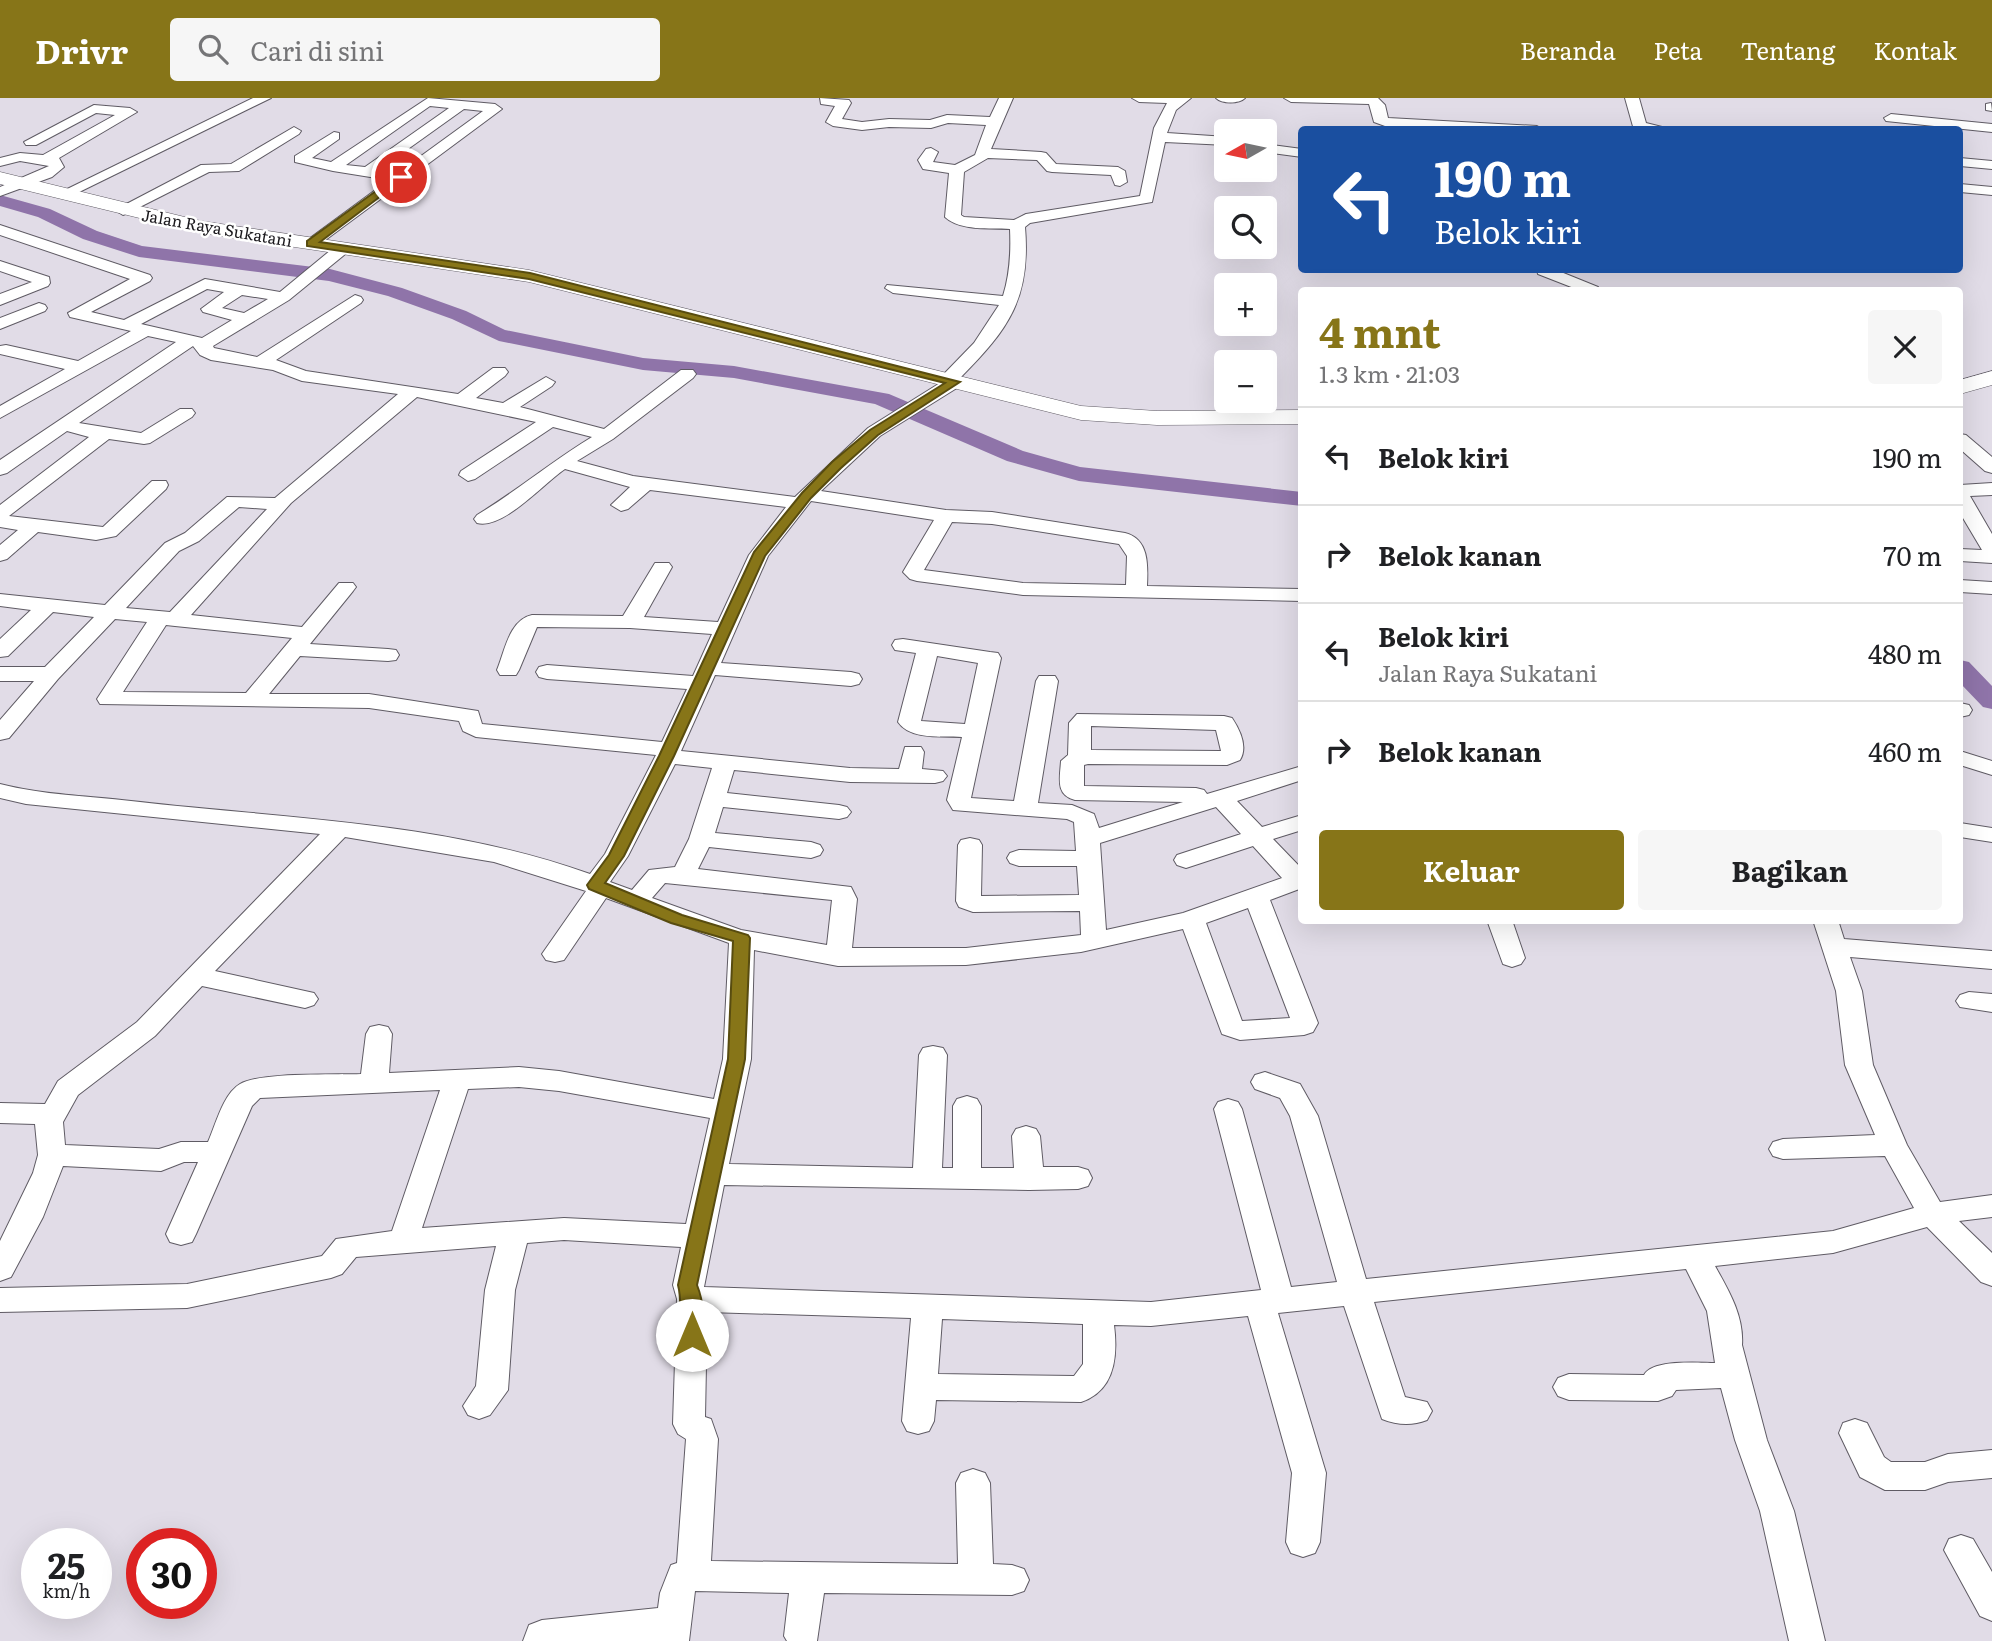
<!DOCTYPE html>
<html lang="id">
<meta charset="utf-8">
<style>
body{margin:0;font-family:Literata,serif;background:#f6f6f6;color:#202124;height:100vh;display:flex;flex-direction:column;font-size:26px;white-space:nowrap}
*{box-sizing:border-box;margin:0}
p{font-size:23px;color:#757577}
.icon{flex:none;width:38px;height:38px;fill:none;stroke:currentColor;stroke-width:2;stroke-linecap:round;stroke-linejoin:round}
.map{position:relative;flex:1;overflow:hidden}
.panel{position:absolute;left:1298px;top:189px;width:665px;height:637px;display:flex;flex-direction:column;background:#fff;border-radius:7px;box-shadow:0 7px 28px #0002}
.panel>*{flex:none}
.top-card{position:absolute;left:1298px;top:28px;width:665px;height:147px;border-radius:7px;box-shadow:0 7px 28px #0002;background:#1a4fa0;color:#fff;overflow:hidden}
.needle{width:46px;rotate:261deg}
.tools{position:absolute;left:1214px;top:21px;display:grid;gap:14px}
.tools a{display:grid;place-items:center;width:63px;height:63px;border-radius:7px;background:#fff;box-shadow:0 7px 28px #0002;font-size:35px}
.speed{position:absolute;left:21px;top:1430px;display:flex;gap:14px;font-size:35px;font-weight:700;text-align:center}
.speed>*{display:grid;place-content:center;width:91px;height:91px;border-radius:50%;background:#fff;box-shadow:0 7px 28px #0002;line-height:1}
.speed small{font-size:18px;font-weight:400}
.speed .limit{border:10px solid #d22;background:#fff;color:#111}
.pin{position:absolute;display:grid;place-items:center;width:60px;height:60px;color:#fff;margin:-30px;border:4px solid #fff;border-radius:50%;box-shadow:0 2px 7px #0007}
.me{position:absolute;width:77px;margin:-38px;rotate:0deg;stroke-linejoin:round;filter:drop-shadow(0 0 5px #0008)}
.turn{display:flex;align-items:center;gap:24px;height:147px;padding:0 21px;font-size:32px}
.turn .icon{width:91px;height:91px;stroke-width:2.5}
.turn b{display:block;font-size:49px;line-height:60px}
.round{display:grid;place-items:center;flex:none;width:74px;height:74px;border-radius:7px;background:#f6f6f6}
.summary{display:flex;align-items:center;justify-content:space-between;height:119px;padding:0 21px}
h1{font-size:42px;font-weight:700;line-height:52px;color:#877518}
.cta{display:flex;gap:14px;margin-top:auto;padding:14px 21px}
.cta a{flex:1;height:80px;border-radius:7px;background:#877518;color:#fff;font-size:28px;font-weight:700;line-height:80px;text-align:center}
.cta a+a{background:#f6f6f6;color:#202124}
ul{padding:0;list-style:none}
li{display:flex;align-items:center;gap:21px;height:98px;padding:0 21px;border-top:2px solid #e0e0e0}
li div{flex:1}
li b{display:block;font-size:26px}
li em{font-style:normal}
header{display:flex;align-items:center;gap:42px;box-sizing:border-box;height:98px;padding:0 35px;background:#877518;color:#fff}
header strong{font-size:33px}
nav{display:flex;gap:38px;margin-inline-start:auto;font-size:24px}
.search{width:490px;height:63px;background:#f6f6f6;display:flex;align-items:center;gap:18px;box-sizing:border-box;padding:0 24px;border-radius:7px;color:#757577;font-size:26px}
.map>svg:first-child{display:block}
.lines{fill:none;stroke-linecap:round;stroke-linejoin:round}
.river{fill:#8f74a9;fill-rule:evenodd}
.minor-casing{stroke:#5f5b64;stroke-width:2}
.major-casing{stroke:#5f5b64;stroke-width:1}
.minor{fill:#fff;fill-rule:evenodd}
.major{fill:#fff;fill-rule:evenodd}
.route{fill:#877518;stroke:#584c10;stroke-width:2}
.labels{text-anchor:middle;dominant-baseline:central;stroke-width:5;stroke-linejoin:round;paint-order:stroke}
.far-street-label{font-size:16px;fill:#1b191d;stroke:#fff}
</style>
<header>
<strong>Drivr</strong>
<div class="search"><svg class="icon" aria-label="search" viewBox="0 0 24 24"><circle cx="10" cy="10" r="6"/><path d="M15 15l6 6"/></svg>Cari di sini</div>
<nav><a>Beranda</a><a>Peta</a><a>Tentang</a><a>Kontak</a></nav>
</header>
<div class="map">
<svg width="1992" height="1543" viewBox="0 0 1992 1543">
<rect width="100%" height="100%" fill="#e1dce7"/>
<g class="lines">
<!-- river -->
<path class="river" d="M 0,97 L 50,111 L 97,133 L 142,148 L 330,171 L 402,190 L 466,213 L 505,232 L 643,260 L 734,268 L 889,296 L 1023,353 L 1080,369 L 1302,394 L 1302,408 L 1079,383 L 1007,363 L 875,306 L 734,280 L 643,272 L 499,243 L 452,221 L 388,198 L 329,183 L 139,159 L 83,141 L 38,119 L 0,108 Z
M 1960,562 L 1969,564 L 1992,588 L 1992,611 L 1983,609 L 1960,585 Z"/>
<!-- minor casing -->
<g class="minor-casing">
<path id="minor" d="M 253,0 L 271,0 L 69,99 L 59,99 L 57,96 Z
M 428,0 L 495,6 L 502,11 L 316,149 L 306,149 L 303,146 L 306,143 L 389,82 L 333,73 L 295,64 L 295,58 L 334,34 L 339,35 L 339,41 L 312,60 L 331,64 ZM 430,8 L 449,10 L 365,69 L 346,67 ZM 464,11 L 483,13 L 399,74 L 380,71 Z
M 820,0 L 849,2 L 851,5 L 842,21 L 862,24 L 889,21 L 930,22 L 947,17 L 990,19 L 999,0 L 1013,0 L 991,51 L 1041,54 L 1046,55 L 1056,66 L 1118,69 L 1125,73 L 1127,84 L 1120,88 L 1115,87 L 1111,77 L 1052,74 L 1047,73 L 1037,62 L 988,60 L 964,74 L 961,117 L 964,119 L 1014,122 L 1026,116 L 1140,98 L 1154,30 L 1167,5 L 1139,4 L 1132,0 L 1191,0 L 1176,12 L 1167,35 L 1227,39 L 1227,47 L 1165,44 L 1152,104 L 1030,125 L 1025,129 C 1031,200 1009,231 960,280 L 963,284 L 960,288 L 880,338 L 821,393 L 946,412 L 992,414 L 1125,435 C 1149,441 1148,467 1147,488 L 1302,491 L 1302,503 L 1023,497 L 917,483 L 910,481 L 903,474 L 934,422 L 811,403 L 768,458 L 721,565 L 851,574 L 859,576 L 862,581 L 859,586 L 851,588 L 715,577 L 681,653 L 850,670 L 899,671 L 905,649 L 921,649 L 924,654 L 922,671 L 943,673 L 947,678 L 943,683 L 935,685 L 850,684 L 734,672 L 727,695 L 839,707 L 847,709 L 851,714 L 847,719 L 839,721 L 723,709 L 715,735 L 811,744 L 820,747 L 823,752 L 820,757 L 811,760 L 709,749 L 698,771 L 851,789 L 857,801 L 852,850 L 966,850 L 1081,837 L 1080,813 L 973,814 L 959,809 L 956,803 L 958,747 L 961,742 L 970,740 L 979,742 L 982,747 L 981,798 L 1079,797 L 1077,768 L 1019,768 L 1010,765 L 1007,760 L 1010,755 L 1019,752 L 1076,753 L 1074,724 L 1067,721 L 953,712 L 947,702 L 962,639 C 942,638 910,642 898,624 L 916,555 L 895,552 L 892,547 L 895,542 L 903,541 L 990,554 L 998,555 L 1001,560 L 971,700 L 1014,703 L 1036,583 L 1039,578 L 1055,578 L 1058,583 L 1038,705 L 1072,707 L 1094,716 L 1099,730 L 1183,704 L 1075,702 C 1055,697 1060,680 1061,663 L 1068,657 L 1069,625 L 1077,616 L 1224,618 L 1232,620 C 1240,632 1248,649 1240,662 L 1227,667 L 1088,666 L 1084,667 L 1084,688 L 1196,690 L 1204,692 L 1207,696 L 1302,668 L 1302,682 L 1237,703 L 1262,729 L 1302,717 L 1302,732 L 1273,741 L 1302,771 L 1302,790 L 1270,802 L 1318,925 L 1313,934 L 1304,937 L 1240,942 L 1222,936 L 1183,831 L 1081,854 L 966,867 L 838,868 L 754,852 L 751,961 L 729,1066 L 913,1070 L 919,957 L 923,950 L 933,948 L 943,950 L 947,957 L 942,1070 L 953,1070 L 953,1008 L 957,1001 L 967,998 L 977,1001 L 981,1008 L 981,1070 L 1014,1070 L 1012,1038 L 1016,1031 L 1026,1028 L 1036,1031 L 1040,1038 L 1043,1069 L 1078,1069 L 1088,1072 L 1092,1080 L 1088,1088 L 1078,1091 L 1029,1092 L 724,1087 L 704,1189 L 1151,1204 L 1261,1192 L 1214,1011 L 1218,1004 L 1228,1001 L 1238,1004 L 1242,1011 L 1291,1189 L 1337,1184 L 1290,1018 L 1280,1000 L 1255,991 L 1251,984 L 1255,977 L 1265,974 L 1300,986 L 1318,1018 L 1366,1181 L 1833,1133 L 1914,1110 L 1885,1058 L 1783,1061 L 1773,1058 L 1769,1051 L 1773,1044 L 1783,1041 L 1875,1037 L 1845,967 L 1836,893 L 1813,822 L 1838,822 L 1844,841 L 1992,853 L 1992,871 L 1850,859 L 1862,893 L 1873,967 L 1907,1047 L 1940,1104 L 1992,1097 L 1992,1119 L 1959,1123 L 1992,1155 L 1992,1188 L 1981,1184 L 1927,1129 L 1833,1155 L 1715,1168 C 1729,1193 1744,1218 1742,1247 L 1767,1342 L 1794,1413 L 1825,1543 L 1789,1543 L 1760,1413 L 1735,1342 L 1721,1290 L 1676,1292 L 1672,1298 L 1658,1303 L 1569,1302 L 1558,1298 L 1553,1289 L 1558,1280 L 1569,1276 L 1644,1277 C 1653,1261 1698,1265 1715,1265 L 1707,1213 L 1686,1171 L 1374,1204 L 1405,1299 L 1427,1304 L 1432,1313 L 1427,1322 C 1412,1328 1397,1327 1382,1321 L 1344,1208 L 1278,1215 L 1326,1375 L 1320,1444 L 1315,1455 L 1303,1459 L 1291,1455 L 1286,1444 L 1292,1375 L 1248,1218 L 1151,1228 L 1114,1227 C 1118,1258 1115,1293 1081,1304 L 936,1302 L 934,1323 L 929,1333 L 918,1336 L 907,1333 L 902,1323 L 911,1220 L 707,1214 L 705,1319 L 711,1321 L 718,1341 L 711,1463 L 958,1466 L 956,1385 L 961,1375 L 973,1371 L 985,1375 L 990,1385 L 993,1466 L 1012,1467 L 1024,1471 L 1029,1482 L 1024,1493 L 1012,1497 L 824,1495 L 817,1543 L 787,1543 L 784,1538 L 789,1495 L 695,1493 L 689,1543 L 523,1543 L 529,1527 L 542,1522 L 658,1510 L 660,1495 L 671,1467 L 677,1465 L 686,1341 L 678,1336 L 673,1326 L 677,1201 L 673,1187 L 681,1149 L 564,1142 L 527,1145 L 515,1192 L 508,1292 L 490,1317 L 479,1321 L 468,1317 L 463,1308 L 476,1288 L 485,1192 L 496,1148 L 356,1159 L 342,1176 L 331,1180 L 187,1210 L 0,1214 L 0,1190 L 187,1186 L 322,1158 L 336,1141 L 392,1133 L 440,992 L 260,1000 L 252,1008 L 196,1136 L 192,1144 L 181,1147 L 170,1144 L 166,1136 L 198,1064 L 184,1064 L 161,1073 L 63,1068 L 43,1119 L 11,1179 L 0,1183 L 0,1143 L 33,1075 L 38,1057 L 35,1026 L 0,1025 L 0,1005 L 45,1006 L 58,983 L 137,924 L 320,736 L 26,706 L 0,700 L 0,686 C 43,697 88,698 131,703 C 286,721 442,723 590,776 L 605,756 L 656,657 L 476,639 L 463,633 L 459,623 L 369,610 L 100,606 L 97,601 L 147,524 L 115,521 L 58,581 L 9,640 L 0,642 L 0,622 L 34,583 L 0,583 L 0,569 L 45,569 L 94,519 L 53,514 L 8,558 L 0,559 L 0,541 L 31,512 L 0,508 L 0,496 L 105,507 L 165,445 L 185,435 L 227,399 L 275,400 L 398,296 L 302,283 L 273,272 L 211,262 L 200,257 L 193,248 L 79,325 L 141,335 L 180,311 L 192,311 L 195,315 L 192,319 L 150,345 L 144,346 L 109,341 L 9,418 L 103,429 L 152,383 L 166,383 L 168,387 L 166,391 L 116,438 L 96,442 L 38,434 L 7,461 L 0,463 L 0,447 L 18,432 L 0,429 L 0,407 L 89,339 L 67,333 L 7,375 L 0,377 L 0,362 L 176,244 L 148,238 L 0,320 L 0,308 L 65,271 L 0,256 L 0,248 L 6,247 L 78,263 L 131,233 L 70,219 L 68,215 L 130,181 L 0,137 L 0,127 L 150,177 L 152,180 L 150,183 L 91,214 L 124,222 L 205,181 L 280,194 L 337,147 L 349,147 L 351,150 L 349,153 L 289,202 L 213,248 L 214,250 L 257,259 L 355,197 L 361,199 L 363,202 L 361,205 L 276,262 L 306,273 L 458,296 L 493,270 L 505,270 L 508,274 L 505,278 L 476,300 L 503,305 L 546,279 L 555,284 L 552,288 L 520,309 L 604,331 L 681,272 L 693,272 L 696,276 L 693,280 L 613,341 L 577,363 L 633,378 L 795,399 L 868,330 L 940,285 L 941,279 L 974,245 L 999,207 L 893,195 L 885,190 L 887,187 L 1003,198 C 1010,176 1011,154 1010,131 C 990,130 960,133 945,119 L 949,75 L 923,71 L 918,62 L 926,51 L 931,50 L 938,54 L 933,64 L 955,67 L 975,57 L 986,27 L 948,25 L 931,30 L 889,29 L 862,32 L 833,28 L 826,24 L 835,8 L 821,6 ZM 207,191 L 224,194 L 201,211 L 203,214 L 232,222 L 202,240 L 141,226 ZM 242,197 L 268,201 L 244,215 L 222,210 ZM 417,299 L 536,324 L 461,373 L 459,377 L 468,383 L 475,381 L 553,329 L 592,339 C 552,363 517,393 477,417 L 474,421 L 477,425 C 503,432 544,385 565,371 L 630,389 L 611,407 L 621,413 L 628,411 L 650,392 L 786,409 L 749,457 L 718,524 L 644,519 L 672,469 L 669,465 L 655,465 L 623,518 L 532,517 C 509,522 505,553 497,572 L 500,577 L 516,577 L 519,572 L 537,529 L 630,530 L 712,536 L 693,578 L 547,567 L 539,569 L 536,574 L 539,579 L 547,581 L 687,591 L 662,644 L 482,626 L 478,613 L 369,596 L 269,596 L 300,558 L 388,563 L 396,562 L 399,557 L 396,552 L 388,551 L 310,546 L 353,493 L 356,489 L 353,485 L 339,485 L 302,529 L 191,517 L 291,405 ZM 239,409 L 267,411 L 170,514 L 126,510 L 179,453 L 199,443 ZM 952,424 L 992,426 L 1119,446 L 1127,458 L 1126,487 L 1023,485 L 924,472 ZM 166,527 L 175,528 L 292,540 L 246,595 L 123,594 ZM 937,558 L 978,565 L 965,626 L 921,623 ZM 1091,628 L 1216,632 L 1221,653 L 1091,652 ZM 675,666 L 712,670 L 689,741 L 675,769 L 649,772 L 632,792 L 610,784 L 628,758 ZM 1216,709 L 1241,736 L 1177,757 L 1174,762 L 1177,767 L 1186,770 L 1253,748 L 1282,780 L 1183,815 L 1106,832 L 1100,745 ZM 345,739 L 494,764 L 586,793 L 542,856 L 546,862 L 555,864 L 564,862 L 606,800 L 729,845 L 723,961 L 714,1001 L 559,973 L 519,969 L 389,975 L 392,936 L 388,929 L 379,927 L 370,929 L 366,936 L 361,976 C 335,977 260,974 240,986 C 223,996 216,1026 208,1044 L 181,1044 L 159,1051 L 65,1047 L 63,1024 L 78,997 L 155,938 L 202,888 L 305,910 L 314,907 L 318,901 L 314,895 L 215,873 ZM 665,785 L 832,802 L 827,847 L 741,832 L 652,800 ZM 1248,810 L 1290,920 L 1242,923 L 1206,825 ZM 519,989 L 559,993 L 710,1020 L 686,1126 L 564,1120 L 422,1130 L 468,991 ZM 942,1221 L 1083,1226 L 1083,1266 L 1074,1278 L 938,1276 Z
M 1216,0 L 1245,0 C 1239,6 1222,6 1216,0 Z
M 1284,0 L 1378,0 L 1385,7 L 1388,20 L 1537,28 L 1544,32 L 1385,28 L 1374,24 L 1369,6 L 1291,4 Z
M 1625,0 L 1639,0 L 1646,25 L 1674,32 L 1634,32 Z
M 1991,5 L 1992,13 L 1986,12 L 1986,6 Z
M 94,7 L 130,10 L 137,14 L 59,60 L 64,69 L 52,79 L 0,98 L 0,89 L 49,68 L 20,63 L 0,68 L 0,60 L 20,55 L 43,57 L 115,17 L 96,15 L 36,47 L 26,47 L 24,44 Z
M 1891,16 L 1992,26 L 1992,34 L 1886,23 L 1884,20 Z
M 294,29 L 301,33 L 299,36 L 239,73 L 209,74 L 128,115 L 123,117 L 115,112 L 201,67 L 231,66 Z
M 1265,46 L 1302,51 L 1302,59 L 1265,54 Z
M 1960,60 L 1992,63 L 1992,71 L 1960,68 Z
M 1960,86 L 1992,89 L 1992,97 L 1960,94 Z
M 0,163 L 49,179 L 50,185 L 48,188 L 0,207 L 0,196 L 32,184 L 0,173 Z
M 1537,172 L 1556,172 L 1598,189 L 1600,192 L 1579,192 L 1538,176 Z
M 39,205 L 45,207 L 47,210 L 45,213 L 0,231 L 0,220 Z
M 1960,336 L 1966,337 L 1992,359 L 1992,375 L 1985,373 L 1960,351 Z
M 1992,385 L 1992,397 L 1970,398 L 1992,436 L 1992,465 L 1960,463 L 1960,451 L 1982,452 L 1960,415 L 1960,387 Z
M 1960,482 L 1992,484 L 1992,496 L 1960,494 Z
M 1960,605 L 1969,607 L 1972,612 L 1969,617 L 1960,619 Z
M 1960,653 L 1992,663 L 1992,677 L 1960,667 Z
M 1960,725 L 1992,730 L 1992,744 L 1960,739 Z
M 1487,822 L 1512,822 L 1525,860 L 1521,866 L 1512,869 L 1503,866 Z
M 1969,894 L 1992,896 L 1992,914 L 1960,909 L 1956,903 L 1960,897 Z
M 1855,1321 L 1867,1325 L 1884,1359 L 1891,1364 L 1925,1364 L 1948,1356 L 1992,1352 L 1992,1380 L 1948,1384 L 1925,1392 L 1885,1392 L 1860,1379 L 1839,1335 L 1843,1325 Z
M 1961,1437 L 1973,1441 L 1992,1474 L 1992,1523 L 1980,1518 L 1944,1452 L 1949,1441 Z"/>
</g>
<!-- major casing -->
<g class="major-casing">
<path id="major" d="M 0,74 L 201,123 L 529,172 L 1081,308 L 1157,313 L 1302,312 L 1302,326 L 1157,327 L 1081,322 L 529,184 L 201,135 L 0,86 Z
M 1992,273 L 1992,287 L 1960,296 L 1960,282 Z"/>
</g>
<!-- minor -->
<use href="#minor" class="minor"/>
<!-- major -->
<use href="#major" class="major"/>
</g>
<!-- route -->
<path class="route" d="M 398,77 L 406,79 L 320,144 L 530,175 L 960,284 L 878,337 L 841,370 L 811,400 L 765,458 L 674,658 L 624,758 L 605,785 L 682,817 L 748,837 L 750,840 L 745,961 L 697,1187 C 703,1202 707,1228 699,1242 L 692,1245 L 685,1242 C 677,1227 683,1205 678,1187 L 728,961 L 733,843 L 671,825 L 589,791 L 587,787 L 609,757 L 659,658 L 754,454 L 802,395 L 832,364 L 870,332 L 945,285 L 529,181 L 307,148 L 307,143 Z"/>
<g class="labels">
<!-- far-street labels -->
<g class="far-street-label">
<text transform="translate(217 129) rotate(10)">Jalan Raya Sukatani</text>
</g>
</g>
</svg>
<div class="tools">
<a><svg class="needle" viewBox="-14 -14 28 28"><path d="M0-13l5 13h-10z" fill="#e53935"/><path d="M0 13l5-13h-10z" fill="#757577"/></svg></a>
<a><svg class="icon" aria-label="search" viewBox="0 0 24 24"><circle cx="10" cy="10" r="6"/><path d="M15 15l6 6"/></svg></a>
<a>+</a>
<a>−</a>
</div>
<div class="speed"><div>25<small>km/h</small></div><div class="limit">30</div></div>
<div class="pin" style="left:401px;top:79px;background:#d93025"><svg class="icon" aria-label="arrive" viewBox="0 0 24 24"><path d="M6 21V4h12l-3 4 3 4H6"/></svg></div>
<svg class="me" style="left:692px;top:1237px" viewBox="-20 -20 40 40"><circle r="19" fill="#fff"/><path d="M0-13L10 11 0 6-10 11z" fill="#877518"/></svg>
<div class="top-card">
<div class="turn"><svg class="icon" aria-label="left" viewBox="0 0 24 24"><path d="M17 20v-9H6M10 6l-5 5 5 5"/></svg><div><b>190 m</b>Belok kiri</div></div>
</div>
<section class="panel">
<div class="summary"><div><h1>4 mnt</h1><p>1.3 km · 21:03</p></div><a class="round"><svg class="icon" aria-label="close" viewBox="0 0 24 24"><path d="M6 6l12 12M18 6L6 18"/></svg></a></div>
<ul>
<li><svg class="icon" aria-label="left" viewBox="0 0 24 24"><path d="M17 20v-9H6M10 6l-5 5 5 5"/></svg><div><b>Belok kiri</b></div><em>190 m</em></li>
<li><svg class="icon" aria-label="right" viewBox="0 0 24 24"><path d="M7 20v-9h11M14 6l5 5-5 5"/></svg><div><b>Belok kanan</b></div><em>70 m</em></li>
<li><svg class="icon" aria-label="left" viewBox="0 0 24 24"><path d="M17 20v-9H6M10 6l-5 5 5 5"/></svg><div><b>Belok kiri</b><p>Jalan Raya Sukatani</p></div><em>480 m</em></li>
<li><svg class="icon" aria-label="right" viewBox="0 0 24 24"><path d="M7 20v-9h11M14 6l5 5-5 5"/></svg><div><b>Belok kanan</b></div><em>460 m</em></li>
</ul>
<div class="cta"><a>Keluar</a><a>Bagikan</a></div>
</section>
</div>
